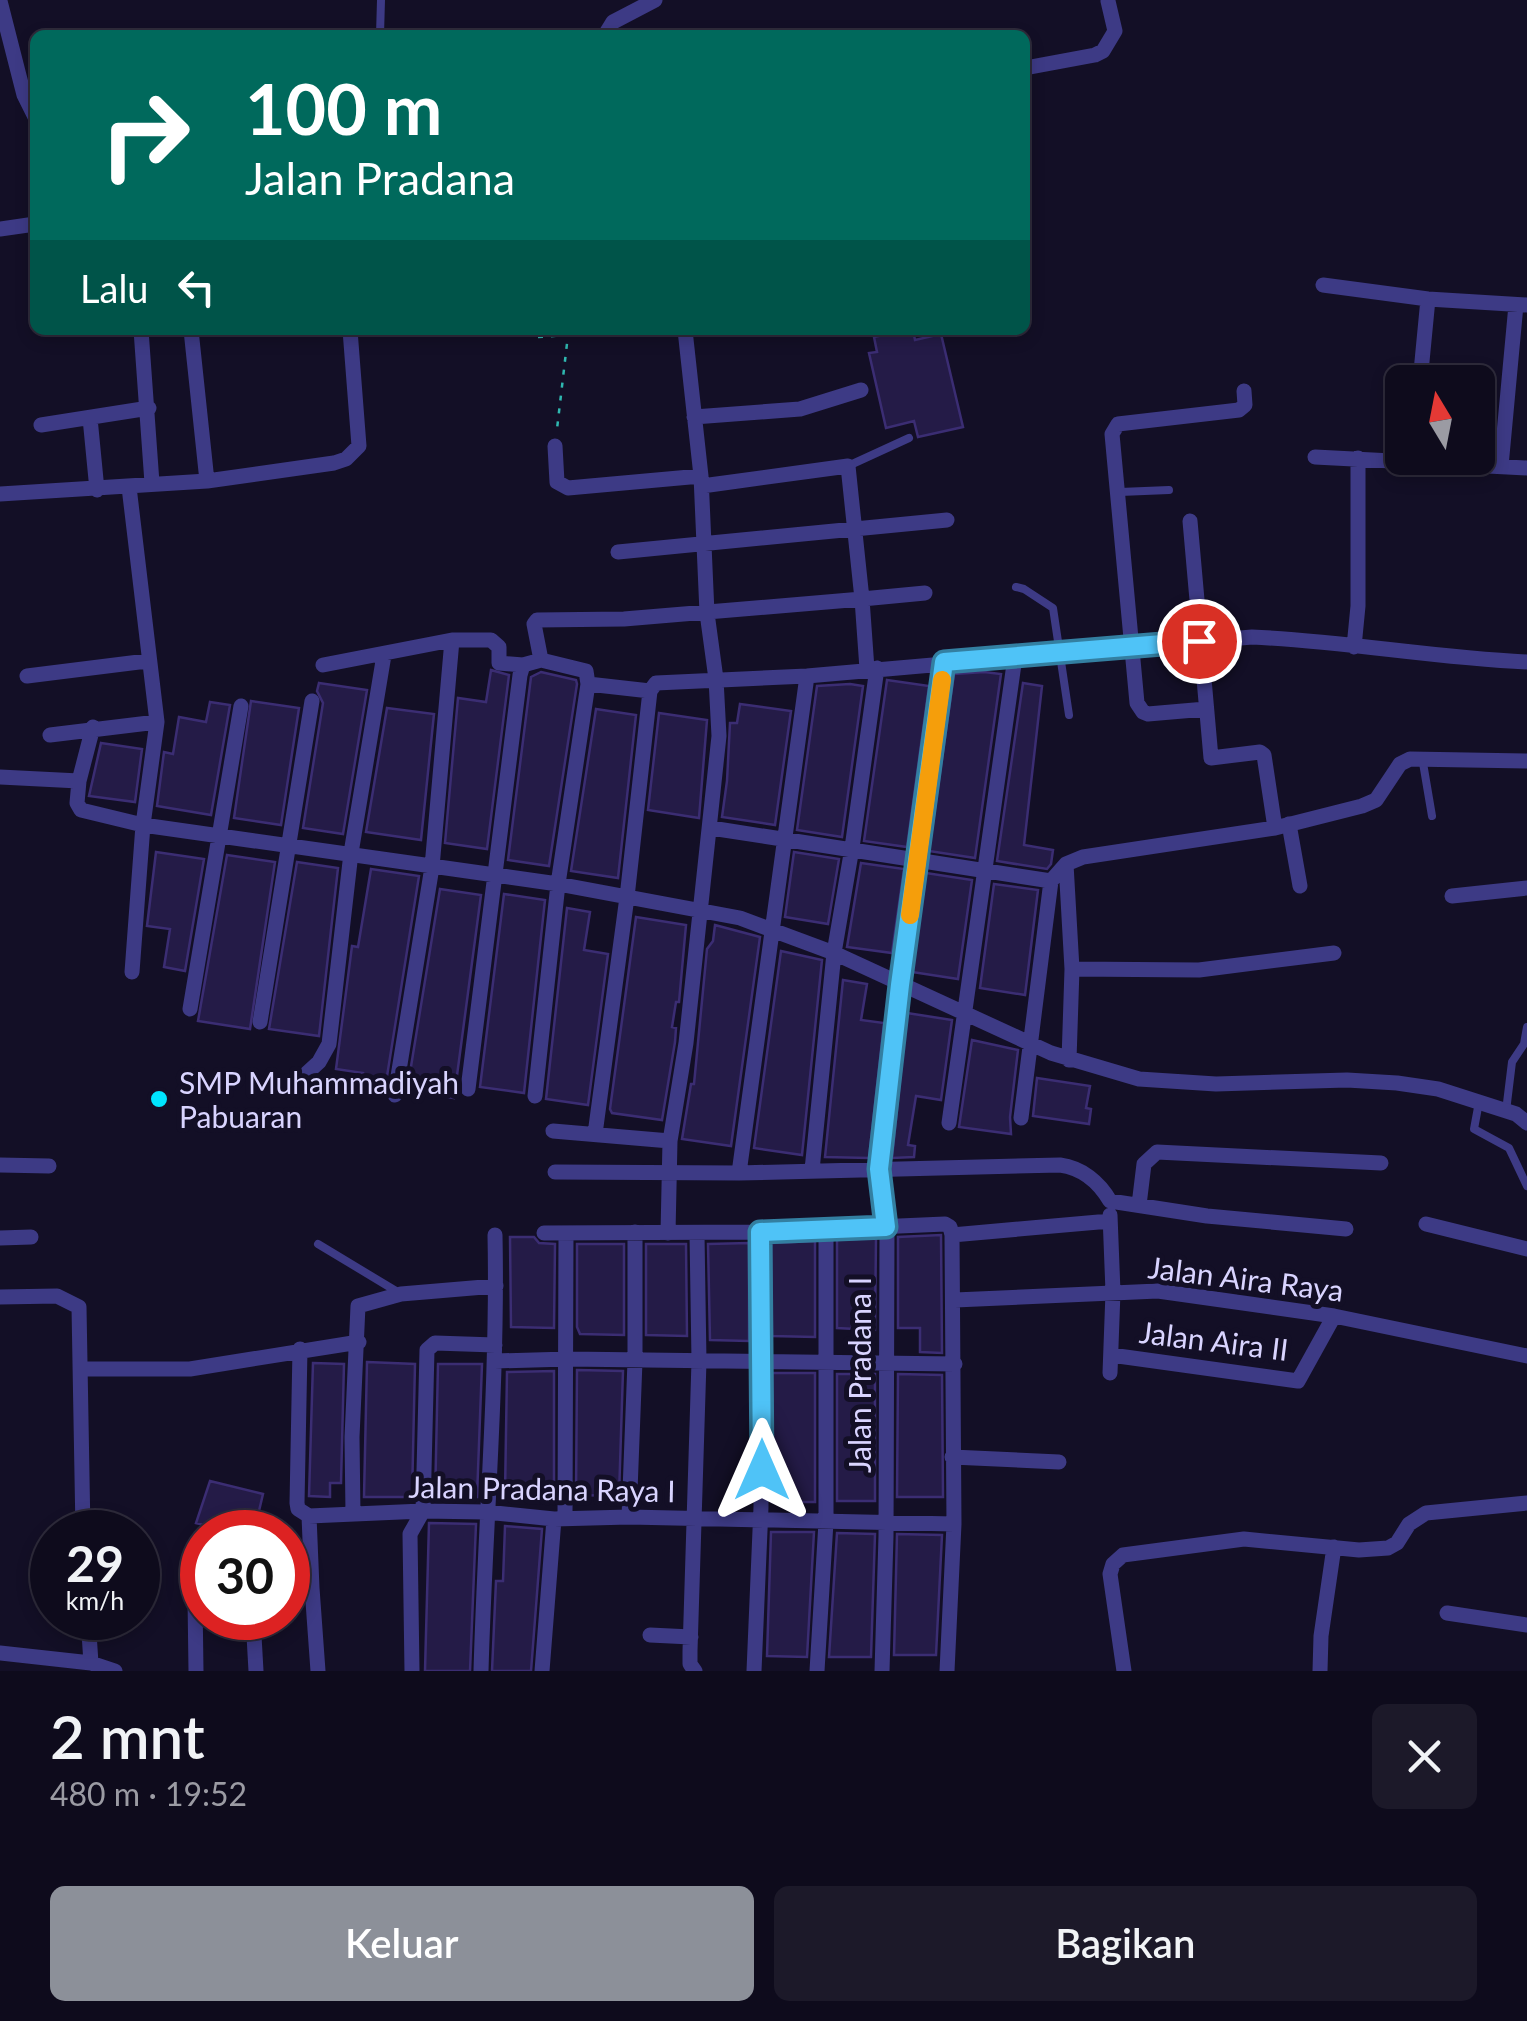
<!DOCTYPE html>
<html lang="id">
<meta charset="utf-8">
<style>
body{margin:0;font-family:Lato,sans-serif;background:#1c1929;color:#f1f3f6;height:100vh;display:flex;flex-direction:column;font-size:38px;white-space:nowrap}
*{box-sizing:border-box;margin:0}
p{font-size:32px;color:#9b9ba3}
.icon{flex:none;width:55px;height:55px;fill:none;stroke:currentColor;stroke-width:2;stroke-linecap:round;stroke-linejoin:round}
.map{position:relative;height:1671px;overflow:hidden}
.details{display:flex;flex-direction:column;background:#0e0b1c;flex:1}
.details>*{flex:none}
.hud{position:absolute;left:30px;top:30px;width:1000px;height:305px;border-radius:15px;box-shadow:0 5px 15px #0003,0 0 0 2px #2e2b3b;background:#00695c;color:#fff;overflow:hidden}
.needle{width:65px;rotate:350deg}
.controls{position:absolute;left:1385px;top:365px;display:grid;gap:20px}
.controls a{display:grid;place-items:center;width:110px;height:110px;border-radius:15px;background:#0e0b1c;box-shadow:0 5px 15px #0003,0 0 0 2px #2e2b3b;font-size:50px}
.speed{position:absolute;left:30px;top:1510px;display:flex;gap:20px;font-size:50px;font-weight:700;text-align:center}
.speed>*{display:grid;place-content:center;width:130px;height:130px;border-radius:50%;background:#0e0b1c;box-shadow:0 5px 15px #0003,0 0 0 2px #2e2b3b;line-height:1}
.speed small{font-size:25px;font-weight:400}
.speed .limit{border:15px solid #d22;background:#fff;color:#111}
.pin{position:absolute;display:grid;place-items:center;width:85px;height:85px;color:#fff;margin:-42px;border:5px solid #fff;border-radius:50%;box-shadow:0 2px 10px #0007}
.me{position:absolute;width:110px;margin:-55px;rotate:0deg;stroke-linejoin:round;filter:drop-shadow(0 0 8px #0008)}
.turn{display:flex;align-items:center;gap:35px;height:210px;padding:0 50px;font-size:45px}
.turn .icon{width:130px;height:130px;stroke-width:2.5}
.turn b{display:block;font-size:70px;line-height:85px}
.then{display:flex;align-items:center;height:95px;padding:0 50px;background:#0003;gap:20px;font-size:38px}
.round{display:grid;place-items:center;flex:none;width:105px;height:105px;border-radius:15px;background:#1c1929}
.overview{display:flex;align-items:center;justify-content:space-between;height:170px;padding:0 50px}
h1{font-size:60px;font-weight:600;line-height:75px}
.button{display:flex;gap:20px;margin-top:auto;padding:20px 50px}
.button a{flex:1;height:115px;border-radius:15px;background:#8c9099;color:#fff;font-size:40px;font-weight:600;line-height:115px;text-align:center}
.button a+a{background:#1c1929;color:#f1f3f6}
.map>svg:first-child{display:block}
.building{fill:#241b47;stroke:#3b2d73;stroke-width:2.5}
.lines{fill:none;stroke-linecap:round;stroke-linejoin:round}
.path{stroke:#2fb8b0;stroke-width:2.5;stroke-dasharray:5 8;stroke-linecap:butt}
.lane{stroke:#3d3a85;stroke-width:8}
.street{stroke:#3d3a85;stroke-width:15}
.route-casing{stroke:#337fa1;stroke-width:25}
.route{stroke:#4fc3f7;stroke-width:18}
.slow{stroke:#f59e0b;stroke-width:18}
.poi-dot{fill:#00e5ff;stroke:#130f26;stroke-width:4}
.labels{text-anchor:middle;dominant-baseline:central;stroke-width:10;stroke-linejoin:round;paint-order:stroke}
.poi-label{font-size:30px;fill:#d9d4ff;stroke:#130f26;text-anchor:start}
.street-label{font-size:30px;fill:#d9d4ff;stroke:#130f26}
</style>
<div class="map">
<svg width="1527" height="1671" viewBox="0 0 1527 1671">
<rect width="100%" height="100%" fill="#130f26"/>
<!-- building -->
<path class="building" d="M 905,330 L 913,330 L 915,340 L 941,334 L 963,427 L 918,437 L 914,421 L 886,428 L 869,353 L 877,352 L 874,337 Z
M 491,670 L 509,675 L 487,849 L 445,843 L 458,698 L 486,702 Z
M 541,672 L 576,680 L 577,684 L 549,866 L 508,860 L 531,677 Z
M 984,672 L 1001,674 L 975,858 L 929,851 L 954,674 Z
M 887,680 L 929,686 L 907,847 L 864,841 Z
M 319,683 L 367,690 L 343,834 L 303,828 L 323,703 L 317,691 Z
M 1023,683 L 1042,686 L 1024,845 L 1053,850 L 1051,864 L 1047,869 L 997,861 Z
M 850,684 L 863,686 L 842,837 L 797,830 L 817,686 Z
M 251,701 L 299,708 L 281,825 L 234,818 Z
M 210,702 L 230,705 L 211,815 L 157,806 L 164,752 L 173,754 L 179,717 L 206,722 Z
M 740,704 L 791,711 L 775,825 L 722,817 L 727,781 L 730,723 L 737,723 Z
M 387,708 L 434,714 L 421,840 L 366,832 Z
M 596,709 L 636,715 L 618,878 L 571,871 Z
M 659,713 L 707,720 L 699,818 L 648,810 Z
M 101,743 L 142,749 L 135,802 L 89,796 Z
M 156,852 L 204,859 L 185,971 L 164,967 L 170,929 L 147,926 Z
M 794,852 L 839,859 L 828,924 L 785,917 Z
M 227,855 L 275,862 L 250,1029 L 198,1021 Z
M 297,862 L 338,868 L 319,1036 L 269,1029 Z
M 861,863 L 904,869 L 892,953 L 847,947 Z
M 371,869 L 419,876 L 384,1095 L 360,1091 L 363,1073 L 336,1069 L 352,946 L 358,947 Z
M 926,873 L 972,880 L 958,979 L 912,972 Z
M 994,884 L 1038,890 L 1025,995 L 980,988 Z
M 440,889 L 481,895 L 454,1098 L 407,1091 Z
M 504,894 L 545,900 L 524,1093 L 480,1087 Z
M 567,908 L 590,912 L 584,950 L 608,954 L 588,1105 L 546,1099 Z
M 636,917 L 686,925 L 679,1002 L 676,1002 L 672,1027 L 676,1028 L 675,1042 L 662,1120 L 612,1113 L 610,1109 Z
M 715,925 L 760,937 L 731,1146 L 682,1139 L 691,1084 L 694,1084 L 707,949 L 713,941 Z
M 781,951 L 822,960 L 802,1155 L 754,1148 Z
M 843,980 L 867,984 L 861,1020 L 884,1023 L 869,1158 L 825,1157 Z
M 907,1013 L 952,1020 L 941,1100 L 916,1096 L 908,1145 L 915,1146 L 914,1157 L 892,1158 Z
M 972,1040 L 1018,1050 L 1010,1117 L 1011,1134 L 959,1127 Z
M 1037,1078 L 1090,1086 L 1086,1108 L 1091,1109 L 1089,1124 L 1033,1116 Z
M 941,1235 L 942,1353 L 920,1352 L 920,1328 L 898,1328 L 898,1237 Z
M 510,1237 L 534,1237 L 539,1243 L 555,1244 L 554,1328 L 511,1327 Z
M 876,1238 L 875,1330 L 837,1328 L 837,1240 Z
M 815,1241 L 815,1337 L 772,1336 L 771,1243 Z
M 749,1243 L 749,1341 L 710,1340 L 708,1244 Z
M 577,1244 L 624,1244 L 624,1335 L 580,1334 L 577,1327 Z
M 646,1244 L 686,1244 L 687,1336 L 646,1335 Z
M 367,1362 L 415,1364 L 412,1497 L 364,1497 Z
M 313,1363 L 344,1364 L 341,1483 L 330,1483 L 330,1497 L 309,1496 Z
M 438,1364 L 482,1364 L 477,1497 L 435,1500 Z
M 577,1370 L 623,1371 L 619,1496 L 576,1495 Z
M 554,1371 L 554,1494 L 505,1494 L 507,1372 Z
M 772,1373 L 815,1373 L 815,1502 L 772,1502 Z
M 837,1374 L 875,1374 L 875,1501 L 837,1501 Z
M 898,1374 L 942,1375 L 943,1497 L 897,1497 Z
M 210,1481 L 263,1494 L 254,1532 L 231,1532 L 196,1523 Z
M 429,1523 L 476,1524 L 470,1671 L 425,1671 Z
M 505,1526 L 542,1529 L 531,1671 L 492,1671 L 496,1581 L 503,1581 Z
M 771,1532 L 814,1532 L 807,1657 L 767,1656 Z
M 837,1533 L 875,1534 L 871,1657 L 829,1657 Z
M 897,1534 L 942,1535 L 936,1655 L 894,1655 Z"/>
<g class="lines">
<!-- path -->
<path class="path" d="M 538,337 L 568,335 L 557,429"/>
<!-- lane -->
<path class="lane" d="M 380,35 L 381,0
M 848,466 L 909,438
M 1120,492 L 1169,490
M 1016,587 L 1024,589 L 1053,608 L 1069,715
M 1422,757 L 1432,816
M 1479,1102 L 1474,1129 L 1509,1148 L 1527,1186
M 1506,1111 L 1512,1062 L 1524,1044 L 1527,1027
M 318,1244 L 401,1294"/>
<!-- street -->
<path class="street" d="M 0,1 L 24,95 L 35,117
M 605,35 L 613,22 L 655,0
M 1025,68 L 1095,55 L 1103,51 L 1115,31 L 1108,1
M 0,229 L 35,224
M 1323,285 L 1428,299 L 1527,305
M 141,330 L 152,483
M 191,330 L 207,481
M 1420,382 L 1428,299
M 694,417 L 800,409 L 861,390
M 90,418 L 97,490
M 41,425 L 149,408
M 555,446 L 557,482 L 568,488 L 701,476
M 1315,457 L 1527,468
M 1501,466 L 1516,305
M 702,486 L 848,466 L 862,599 L 925,593
M 129,487 L 157,722
M 0,494 L 207,481 L 334,463 L 346,459 L 359,446 L 350,330
M 1190,521 L 1211,758 L 1260,752 L 1264,755 L 1275,828
M 618,552 L 947,520
M 1354,647 L 1358,606 L 1358,458
M 323,665 L 452,640 L 491,640 L 499,647 L 499,663 L 523,665
M 27,676 L 147,661
M 588,684 L 650,691 L 656,683 L 807,676 L 1252,637 C 1344,641 1435,658 1527,662
M 1206,709 L 1148,714 L 1143,712 L 1137,703 L 1112,434 L 1118,424 L 1239,410 L 1245,405 L 1244,391
M 50,735 L 157,722 L 143,825 L 132,972
M 0,777 L 79,781 L 77,803 L 81,810 L 143,825 L 558,884 L 740,918 L 834,953 L 1051,1053 L 1139,1079 L 1216,1084 L 1347,1080 L 1397,1083 L 1438,1089 L 1516,1114 L 1527,1123
M 79,781 L 93,727
M 1289,824 L 1300,886
M 711,828 L 1051,881
M 1066,864 L 1072,969
M 1051,881 L 1066,864 L 1083,857 L 1275,828 L 1362,806 L 1376,800 L 1400,764 L 1410,759 L 1527,761
M 1452,896 L 1527,888
M 190,1009 L 241,706
M 260,1022 L 312,701
M 1069,1060 L 1072,969 L 1199,970 L 1334,953
M 307,1073 L 319,1062 L 329,1044 L 351,853 L 384,655
M 468,1089 L 520,675 L 523,665 L 541,660 L 534,624 L 537,620 L 624,619 L 862,599 L 867,669
M 395,1095 L 432,867 L 452,640
M 535,1096 L 558,884 L 588,684 L 586,671 L 541,660
M 1021,1118 L 1051,881
M 949,1123 L 1015,657
M 553,1131 L 670,1141
M 595,1134 L 627,897 L 650,691
M 0,1165 L 49,1166
M 812,1170 L 834,953 L 852,848 L 877,668
M 555,1172 L 739,1173 L 1060,1165 C 1082,1168 1099,1182 1110,1201 L 1207,1216 L 1346,1229
M 739,1173 L 807,676
M 1139,1205 L 1144,1164 L 1157,1152 L 1381,1163
M 1426,1224 L 1527,1249
M 544,1233 L 760,1232 L 945,1224 L 950,1227 L 952,1235 L 1110,1221
M 668,1233 L 670,1141 L 686,1043 L 719,736 L 716,679 L 707,613 L 701,476 L 685,330
M 0,1238 L 31,1237
M 0,1297 L 57,1296 L 79,1307 L 83,1532
M 955,1300 L 1158,1291 L 1334,1316 L 1527,1356
M 1111,1355 L 1298,1381 L 1334,1316
M 495,1361 L 568,1359 L 955,1364
M 82,1369 L 190,1369 L 359,1342
M 1110,1373 L 1113,1292 L 1110,1215
M 952,1457 L 1059,1462
M 353,1514 L 352,1437 L 358,1306 L 401,1294 L 496,1286
M 309,1516 L 423,1511 L 486,1512 L 554,1519 L 629,1517 L 954,1524
M 629,1517 L 635,1361 L 635,1232
M 565,1519 L 566,1233
M 312,1588 L 318,1671
M 288,1589 L 312,1588 L 309,1516 L 298,1509 L 297,1503 L 300,1349
M 1447,1613 L 1527,1625
M 88,1618 L 91,1663 L 115,1671
M 253,1618 L 256,1671
M 650,1635 L 691,1637
M 0,1653 L 91,1663
M 196,1671 L 195,1598 L 202,1590
M 412,1671 L 410,1534 L 423,1511 L 427,1350 L 435,1343 L 495,1345
M 481,1671 C 485,1526 498,1380 495,1235
M 542,1671 L 554,1519
M 695,1671 L 690,1664 L 690,1651 L 699,1361 L 697,1234
M 754,1671 L 761,1507 L 760,1232
M 817,1671 L 826,1522 L 826,1228
M 882,1671 L 886,1536 L 887,1233 L 879,1169 L 899,985 L 944,662
M 947,1671 L 954,1524 L 952,1235
M 1124,1671 L 1110,1574 L 1113,1564 L 1123,1555 L 1244,1539 L 1359,1550 L 1388,1548 L 1397,1543 L 1409,1524 L 1426,1513 L 1527,1503
M 1320,1671 L 1321,1636 L 1334,1547"/>
</g>
<g class="lines">
<!-- route casing -->
<g class="route-casing">
<path id="route" d="M 762,1470 L 760,1232 L 886,1227 L 879,1169 L 900,985 L 944,662 L 1199,641"/>
</g>
<!-- route -->
<use href="#route" class="route"/>
<!-- slow -->
<path class="slow" d="M 910,915 L 942,680"/>
</g>
<!-- markers -->
<circle class="poi-dot" cx="159" cy="1099" r="10"/>
<g class="labels">
<!-- poi labels -->
<g class="poi-label">
<text x="179" y="1082">SMP Muhammadiyah<tspan x="179" dy="34">Pabuaran</tspan></text>
</g>
<!-- street labels -->
<g class="street-label">
<text transform="translate(1246 1278) rotate(7)">Jalan Aira Raya</text>
<text transform="translate(1214 1340) rotate(7)">Jalan Aira II</text>
<text transform="translate(859 1375) rotate(-90)">Jalan Pradana I</text>
<text transform="translate(542 1488) rotate(1)">Jalan Pradana Raya I</text>
</g>
</g>
</svg>
<div class="controls">
<a><svg class="needle" viewBox="-14 -14 28 28"><path d="M0-13l5 13h-10z" fill="#e53935"/><path d="M0 13l5-13h-10z" fill="#9b9ba3"/></svg></a>
</div>
<div class="speed"><div>29<small>km/h</small></div><div class="limit">30</div></div>
<div class="pin" style="left:1199px;top:641px;background:#d93025"><svg class="icon" aria-label="arrive" viewBox="0 0 24 24"><path d="M6 21V4h12l-3 4 3 4H6"/></svg></div>
<svg class="me" style="left:762px;top:1470px" viewBox="-20 -20 40 40"><path d="M0-17L14 15 0 8-14 15z" fill="#4fc3f7" stroke="#fff" stroke-width="4"/></svg>
<div class="hud">
<div class="turn"><svg class="icon" aria-label="right" viewBox="0 0 24 24"><path d="M7 20v-9h11M14 6l5 5-5 5"/></svg><div><b>100 m</b>Jalan Pradana</div></div>
<div class="then">Lalu<svg class="icon" aria-label="left" viewBox="0 0 24 24"><path d="M17 20v-9H6M10 6l-5 5 5 5"/></svg></div>
</div>
</div>
<section class="details">
<div class="overview"><div><h1>2 mnt</h1><p>480 m · 19:52</p></div><a class="round"><svg class="icon" aria-label="close" viewBox="0 0 24 24"><path d="M6 6l12 12M18 6L6 18"/></svg></a></div>
<div class="button"><a>Keluar</a><a>Bagikan</a></div>
</section>
